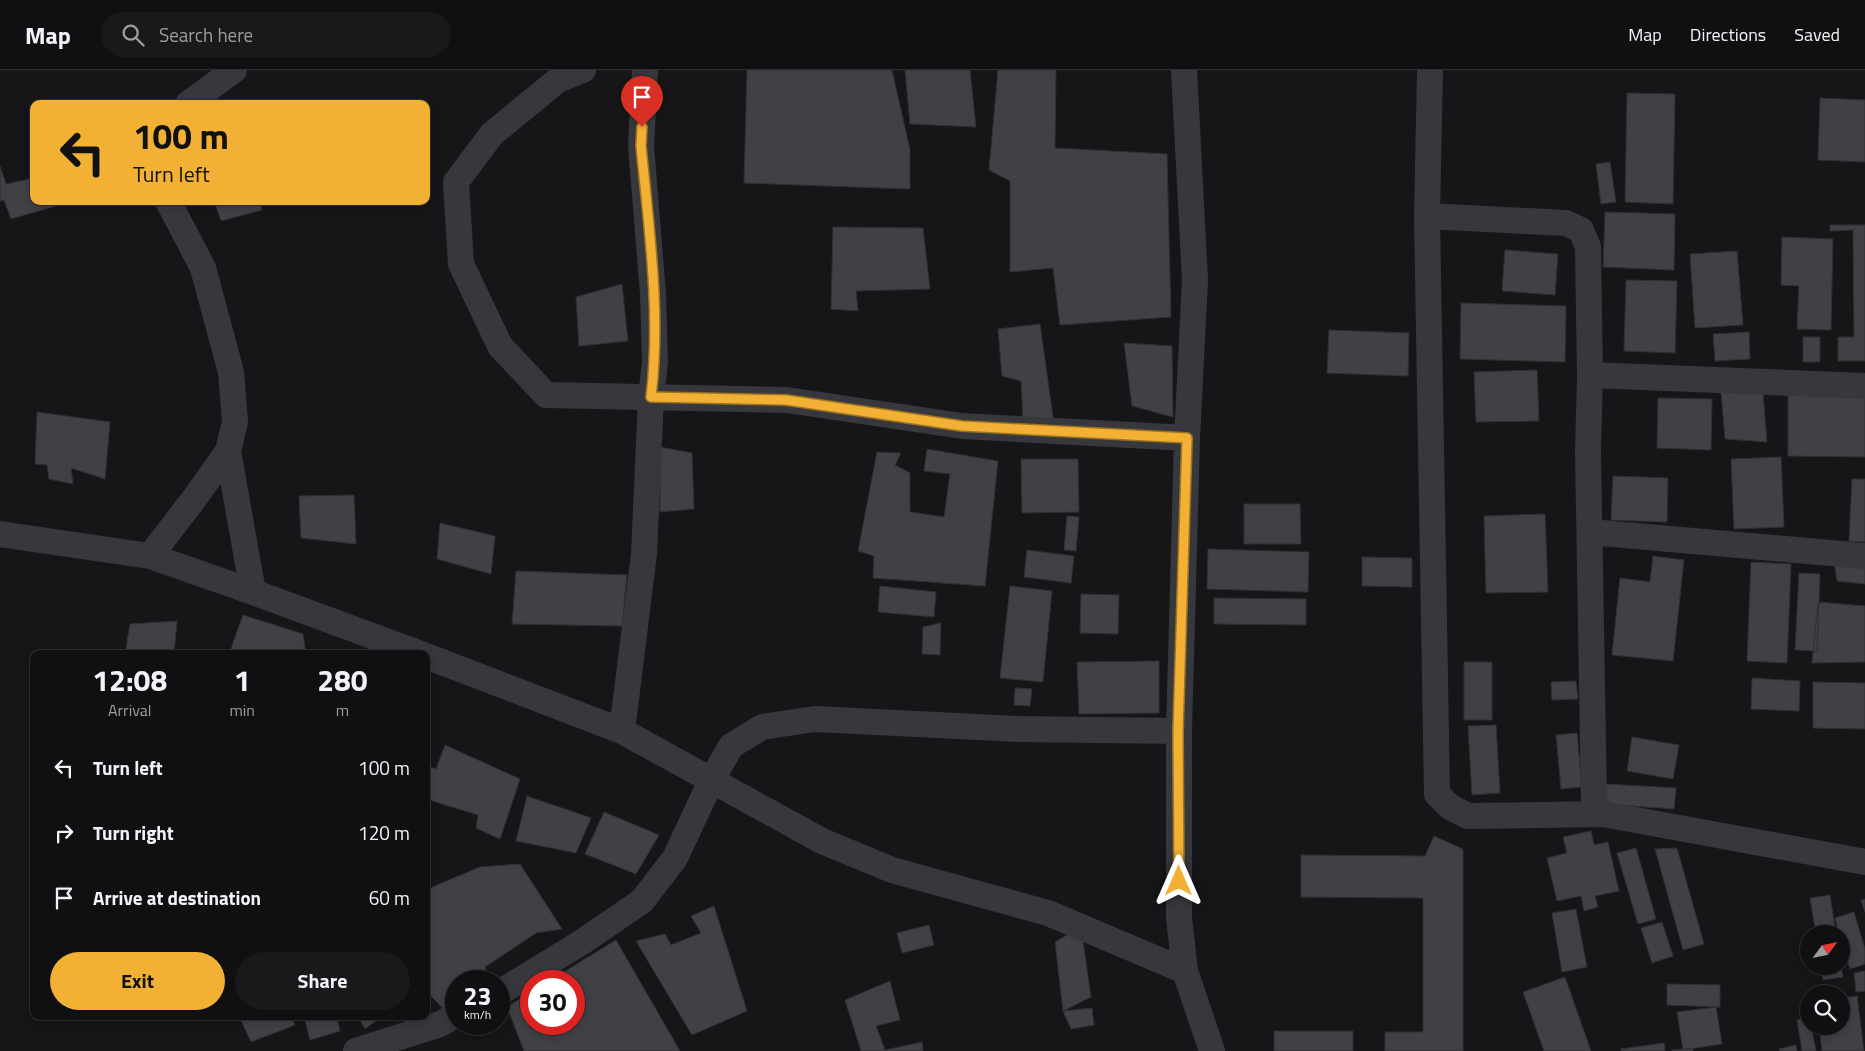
<!DOCTYPE html>
<style>
body{margin:0;font-family:"Titillium Web",sans-serif;background:#19191b;color:#f1f3f6;height:100vh;display:flex;flex-direction:column;font-size:19px;white-space:nowrap}
*{box-sizing:border-box;margin:0}
p{font-size:16px;color:#9c9d9f}
.icon{flex:none;width:28px;height:28px;fill:none;stroke:currentColor;stroke-width:2;stroke-linecap:round;stroke-linejoin:round}
.map{position:relative;flex:1;overflow:hidden}
.sheet{position:absolute;left:30px;top:580px;width:400px;height:370px;display:flex;flex-direction:column;background:#101012;border-radius:10px;box-shadow:0 2px 8px #0003,0 0 0 1px #303032}
.sheet>*{flex:none}
.hud{position:absolute;left:30px;top:30px;width:400px;height:105px;border-radius:10px;box-shadow:0 2px 8px #0003,0 0 0 1px #303032;background:#f2b134;color:#111;overflow:hidden}
.needle{width:32px;rotate:57deg}
.tools{position:absolute;left:1800px;top:855px;display:grid;gap:10px}
.tools a{display:grid;place-items:center;width:50px;height:50px;border-radius:50%;background:#101012;box-shadow:0 2px 8px #0003,0 0 0 1px #303032;font-size:25px}
.speed{position:absolute;left:445px;top:900px;display:flex;gap:10px;font-size:25px;font-weight:700;text-align:center}
.speed>*{display:grid;place-content:center;width:65px;height:65px;border-radius:50%;background:#101012;box-shadow:0 2px 8px #0003,0 0 0 1px #303032;line-height:1}
.speed small{font-size:12px;font-weight:400}
.speed .limit{border:8px solid #d22;background:#fff;color:#111}
.pin{position:absolute;display:grid;place-items:center;width:42px;height:42px;color:#fff;margin:-51px -21px;border-radius:50% 50% 50% 0;rotate:-45deg;box-shadow:0 0 5px #0007}
.pin .icon{rotate:45deg}
.me{position:absolute;width:55px;margin:-28px;rotate:0deg;stroke-linejoin:round;filter:drop-shadow(0 0 4px #0008)}
.turn{display:flex;align-items:center;gap:18px;height:105px;padding:0 20px;font-size:22px}
.turn .icon{width:65px;height:65px;stroke-width:2.5}
.turn b{display:block;font-size:35px;line-height:42px}
.eta{display:flex;justify-content:space-evenly;align-items:center;height:85px;text-align:center}
.eta b{font-size:30px;font-weight:700;line-height:35px}
.cta{display:flex;gap:10px;margin-top:auto;padding:10px 20px}
.cta a{flex:1;height:58px;border-radius:30px;background:#f2b134;color:#111;font-size:20px;font-weight:700;line-height:58px;text-align:center}
.cta a+a{background:#19191b;color:#f1f3f6}
ul{padding:0;list-style:none}
li{display:flex;align-items:center;gap:15px;height:65px;padding:0 20px}
li div{flex:1}
li b{display:block;font-size:19px}
li em{font-style:normal}
header{display:flex;align-items:center;gap:30px;box-sizing:border-box;height:70px;padding:0 25px;background:#101012;border-bottom:1px solid #303032}
header strong{font-size:24px}
nav{display:flex;gap:28px;margin-inline-start:auto;font-size:18px}
.search{width:350px;height:45px;background:#19191b;display:flex;align-items:center;gap:12px;box-sizing:border-box;padding:0 18px;border-radius:28px;color:#9c9d9f;font-size:19px}
.map>svg:first-child{display:block}
.building{fill:#404145;stroke:#303034}
.lines{fill:none;stroke-linecap:round;stroke-linejoin:round}
.minor{stroke:#37383d;stroke-width:26}
.route-casing{stroke:#9d7322;stroke-width:12}
.route{stroke:#f2b134;stroke-width:9}
</style>
<header>
<strong>Map</strong>
<div class="search"><svg class="icon" aria-label="search" viewBox="0 0 24 24"><circle cx="10" cy="10" r="6"/><path d="M15 15l6 6"/></svg>Search here</div>
<nav><a>Map</a><a>Directions</a><a>Saved</a></nav>
</header>
<div class="map">
<svg width="1865" height="981" viewBox="0 0 1865 981">
<rect width="100%" height="100%" fill="#161618"/>
<!-- building -->
<path class="building" d="M 747,0 L 892,0 L 910,80 L 910,119 L 744,113 Z
M 905,0 L 970,0 L 976,57 L 910,54 Z
M 998,0 L 1056,0 L 1055,78 L 1167,84 L 1171,247 L 1060,255 L 1053,198 L 1010,202 L 1010,111 L 989,100 Z
M 1627,23 L 1675,24 L 1673,134 L 1625,132 Z
M 1820,28 L 1865,30 L 1865,92 L 1818,90 Z
M 1610,92 L 1616,132 L 1601,134 L 1596,94 Z
M 0,96 L 6,114 L 34,108 L 34,131 L 73,131 L 11,149 L 4,130 L 0,131 Z
M 214,131 L 259,131 L 262,140 L 221,151 Z
M 1605,142 L 1675,144 L 1674,200 L 1603,197 Z
M 1830,155 L 1865,155 L 1865,291 L 1838,291 L 1838,267 L 1854,267 L 1853,160 L 1830,161 Z
M 833,157 L 923,158 L 930,219 L 856,221 L 858,241 L 831,239 Z
M 1782,167 L 1833,169 L 1831,260 L 1797,259 L 1799,216 L 1781,215 Z
M 1505,180 L 1558,184 L 1555,225 L 1502,221 Z
M 1737,181 L 1743,255 L 1695,258 L 1690,184 Z
M 1626,210 L 1677,211 L 1675,283 L 1624,281 Z
M 622,214 L 628,271 L 579,276 L 576,227 Z
M 1461,233 L 1566,236 L 1565,292 L 1460,289 Z
M 1040,254 L 1054,354 L 1023,351 L 1021,311 L 1002,306 L 998,259 Z
M 1329,260 L 1409,263 L 1408,306 L 1327,303 Z
M 1749,262 L 1750,289 L 1715,291 L 1713,264 Z
M 1803,267 L 1820,267 L 1820,292 L 1803,292 Z
M 1124,273 L 1172,276 L 1173,347 L 1132,336 Z
M 1537,300 L 1539,351 L 1476,352 L 1474,302 Z
M 1721,322 L 1763,323 L 1767,372 L 1725,369 Z
M 1788,323 L 1865,324 L 1865,387 L 1788,386 Z
M 1658,328 L 1712,329 L 1711,380 L 1657,378 Z
M 37,342 L 110,352 L 105,409 L 71,398 L 73,414 L 49,409 L 47,395 L 35,394 Z
M 660,377 L 692,383 L 694,439 L 660,442 Z
M 927,379 L 998,391 L 985,516 L 873,508 L 874,486 L 858,481 L 877,382 L 901,383 L 895,395 L 910,403 L 910,442 L 944,447 L 950,404 L 924,401 Z
M 1781,387 L 1784,457 L 1734,459 L 1731,389 Z
M 1021,389 L 1078,389 L 1079,442 L 1022,443 Z
M 1613,406 L 1668,408 L 1667,452 L 1611,450 Z
M 1852,409 L 1865,409 L 1865,472 L 1849,471 Z
M 354,425 L 356,474 L 301,468 L 299,426 Z
M 1244,434 L 1300,434 L 1301,474 L 1244,474 Z
M 1545,444 L 1548,522 L 1486,523 L 1484,446 Z
M 1067,446 L 1079,447 L 1076,481 L 1064,480 Z
M 440,453 L 495,466 L 491,504 L 437,489 Z
M 1208,479 L 1309,482 L 1308,522 L 1207,519 Z
M 1027,480 L 1074,486 L 1071,513 L 1024,507 Z
M 1653,486 L 1684,490 L 1673,591 L 1612,585 L 1620,508 L 1650,512 Z
M 1362,487 L 1412,488 L 1412,517 L 1362,516 Z
M 1834,490 L 1865,493 L 1865,514 L 1837,511 Z
M 1751,492 L 1791,494 L 1787,593 L 1747,591 Z
M 516,501 L 627,505 L 622,556 L 512,554 Z
M 1799,503 L 1820,504 L 1817,581 L 1795,580 Z
M 880,516 L 936,522 L 934,547 L 878,542 Z
M 1010,516 L 1052,521 L 1043,612 L 1000,608 Z
M 1081,524 L 1119,525 L 1118,564 L 1080,563 Z
M 1214,528 L 1306,529 L 1306,555 L 1214,554 Z
M 1818,532 L 1865,536 L 1865,592 L 1812,593 Z
M 243,545 L 303,564 L 306,584 L 229,584 Z
M 177,551 L 174,584 L 125,584 L 130,554 Z
M 941,553 L 940,585 L 922,584 L 923,557 Z
M 1159,591 L 1159,643 L 1079,644 L 1077,592 Z
M 1464,592 L 1492,592 L 1492,650 L 1464,650 Z
M 1752,608 L 1800,611 L 1799,641 L 1751,639 Z
M 1576,611 L 1578,629 L 1552,630 L 1551,612 Z
M 1813,612 L 1865,613 L 1865,659 L 1813,658 Z
M 1015,618 L 1032,619 L 1030,636 L 1014,635 Z
M 1496,655 L 1500,723 L 1472,725 L 1468,656 Z
M 1577,663 L 1582,717 L 1561,719 L 1556,665 Z
M 1632,667 L 1679,675 L 1673,709 L 1627,701 Z
M 445,675 L 520,709 L 500,769 L 476,758 L 478,745 L 426,729 L 426,695 L 436,699 Z
M 1606,714 L 1676,718 L 1674,739 L 1605,734 Z
M 527,726 L 591,748 L 576,783 L 516,771 Z
M 604,742 L 659,765 L 636,804 L 585,784 Z
M 1591,761 L 1594,775 L 1608,772 L 1619,821 L 1595,826 L 1598,837 L 1584,841 L 1581,826 L 1557,831 L 1547,788 L 1567,783 L 1563,767 Z
M 1434,766 L 1463,779 L 1463,981 L 1385,981 L 1385,962 L 1423,962 L 1423,828 L 1301,827 L 1301,785 L 1425,786 Z
M 1636,778 L 1656,849 L 1638,854 L 1617,783 Z
M 1677,778 L 1704,874 L 1683,880 L 1655,779 Z
M 520,794 L 562,859 L 536,863 L 485,897 L 490,911 L 456,911 L 456,942 L 450,946 L 429,924 L 426,927 L 426,808 L 430,818 L 480,797 Z
M 1830,825 L 1836,864 L 1816,864 L 1810,828 Z
M 1865,829 L 1865,842 L 1861,830 Z
M 714,836 L 747,941 L 692,965 L 636,871 L 665,864 L 671,875 L 701,863 L 691,846 Z
M 1576,839 L 1587,897 L 1562,902 L 1552,843 Z
M 1854,842 L 1865,879 L 1865,894 L 1850,899 L 1841,869 L 1841,864 L 1839,864 L 1835,848 Z
M 1662,852 L 1673,886 L 1652,893 L 1641,858 Z
M 929,855 L 934,875 L 902,883 L 897,863 Z
M 1081,857 L 1091,927 L 1063,941 L 1055,872 Z
M 616,870 L 680,981 L 524,981 L 507,937 L 531,922 L 531,954 L 574,954 L 574,911 L 549,911 Z
M 1821,896 L 1841,896 L 1843,907 L 1823,910 Z
M 1865,901 L 1865,921 L 1856,922 L 1854,903 Z
M 1565,907 L 1591,981 L 1544,981 L 1523,922 Z
M 890,911 L 900,950 L 876,956 L 885,980 L 922,972 L 923,981 L 861,981 L 845,930 Z
M 1667,914 L 1720,915 L 1720,937 L 1667,935 Z
M 1857,926 L 1864,981 L 1822,981 L 1819,956 L 1841,956 L 1841,928 Z
M 1716,937 L 1722,974 L 1683,980 L 1677,942 Z
M 1092,938 L 1094,955 L 1071,959 L 1063,941 Z
M 111,946 L 125,946 L 113,951 Z
M 239,946 L 291,946 L 295,955 L 251,972 Z
M 304,946 L 337,946 L 340,961 L 310,970 Z
M 358,946 L 382,946 L 365,959 Z
M 400,946 L 409,946 L 405,951 Z
M 1809,948 L 1809,956 L 1811,956 L 1816,981 L 1802,981 L 1797,950 Z
M 1274,961 L 1353,961 L 1353,981 L 1274,981 Z
M 1664,973 L 1665,981 L 1621,981 L 1621,979 Z
M 1796,975 L 1797,981 L 1780,981 L 1779,979 Z
M 1693,978 L 1693,981 L 1672,981 L 1672,980 Z"/>
<g class="lines">
<!-- minor -->
<path class="minor" d="M 583,0 L 558,10 L 492,64 L 456,112 L 461,194 L 500,276 L 546,325 L 787,330 L 962,356 L 1187,368
M 1184,0 L 1195,210 L 1187,368 L 1179,661 L 1179,848 L 1185,901 L 1212,981
M 1430,0 L 1427,146 L 1437,724 L 1450,737 L 1468,746 L 1603,744 L 1865,792
M 188,34 L 234,0
M 1427,146 L 1566,153 L 1581,160 L 1588,177 L 1590,305 L 1588,381 L 1594,732 L 1603,744
M 1590,305 L 1865,316
M 228,381 L 253,522
M 1590,462 L 1865,486
M 0,464 L 150,486 L 253,522 L 421,584
M 150,486 L 194,429 L 228,381 L 235,352 L 231,302 L 203,198 L 168,131
M 426,586 L 622,661 L 822,771 L 892,800 L 1048,843 L 1185,901
M 622,661 L 644,484 L 651,327 L 655,292 L 653,224 L 641,76 L 645,0
M 499,923 L 582,872 L 642,831 L 675,788 L 711,711 L 731,676 L 762,657 L 815,649 L 1019,659 L 1179,661
M 356,981 L 440,954 L 456,945"/>
</g>
<g class="lines">
<!-- route casing -->
<g class="route-casing">
<path id="route" d="M 642,57 L 641,76 C 649,158 661,244 651,327 L 786,330 L 962,356 L 1187,368 L 1178,661 L 1179,811"/>
</g>
<!-- route -->
<use href="#route" class="route"/>
</g>
</svg>
<div class="tools">
<a><svg class="needle" viewBox="-14 -14 28 28"><path d="M0-13l5 13h-10z" fill="#e53935"/><path d="M0 13l5-13h-10z" fill="#9c9d9f"/></svg></a>
<a><svg class="icon" aria-label="search" viewBox="0 0 24 24"><circle cx="10" cy="10" r="6"/><path d="M15 15l6 6"/></svg></a>
</div>
<div class="speed"><div>23<small>km/h</small></div><div class="limit">30</div></div>
<div class="pin" style="left:642px;top:57px;background:#d93025"><svg class="icon" aria-label="arrive" viewBox="0 0 24 24"><path d="M6 21V4h12l-3 4 3 4H6"/></svg></div>
<svg class="me" style="left:1179px;top:811px" viewBox="-20 -20 40 40"><path d="M0-17L14 15 0 8-14 15z" fill="#f2b134" stroke="#fff" stroke-width="4"/></svg>
<div class="hud">
<div class="turn"><svg class="icon" aria-label="left" viewBox="0 0 24 24"><path d="M17 20v-9H6M10 6l-5 5 5 5"/></svg><div><b>100 m</b>Turn left</div></div>
</div>
<section class="sheet">
<div class="eta">
<div><b>12:08</b><p>Arrival</p></div>
<div><b>1</b><p>min</p></div>
<div><b>280</b><p>m</p></div>
</div>
<ul>
<li><svg class="icon" aria-label="left" viewBox="0 0 24 24"><path d="M17 20v-9H6M10 6l-5 5 5 5"/></svg><div><b>Turn left</b></div><em>100 m</em></li>
<li><svg class="icon" aria-label="right" viewBox="0 0 24 24"><path d="M7 20v-9h11M14 6l5 5-5 5"/></svg><div><b>Turn right</b></div><em>120 m</em></li>
<li><svg class="icon" aria-label="arrive" viewBox="0 0 24 24"><path d="M6 21V4h12l-3 4 3 4H6"/></svg><div><b>Arrive at destination</b></div><em>60 m</em></li>
</ul>
<div class="cta"><a>Exit</a><a>Share</a></div>
</section>
</div>
